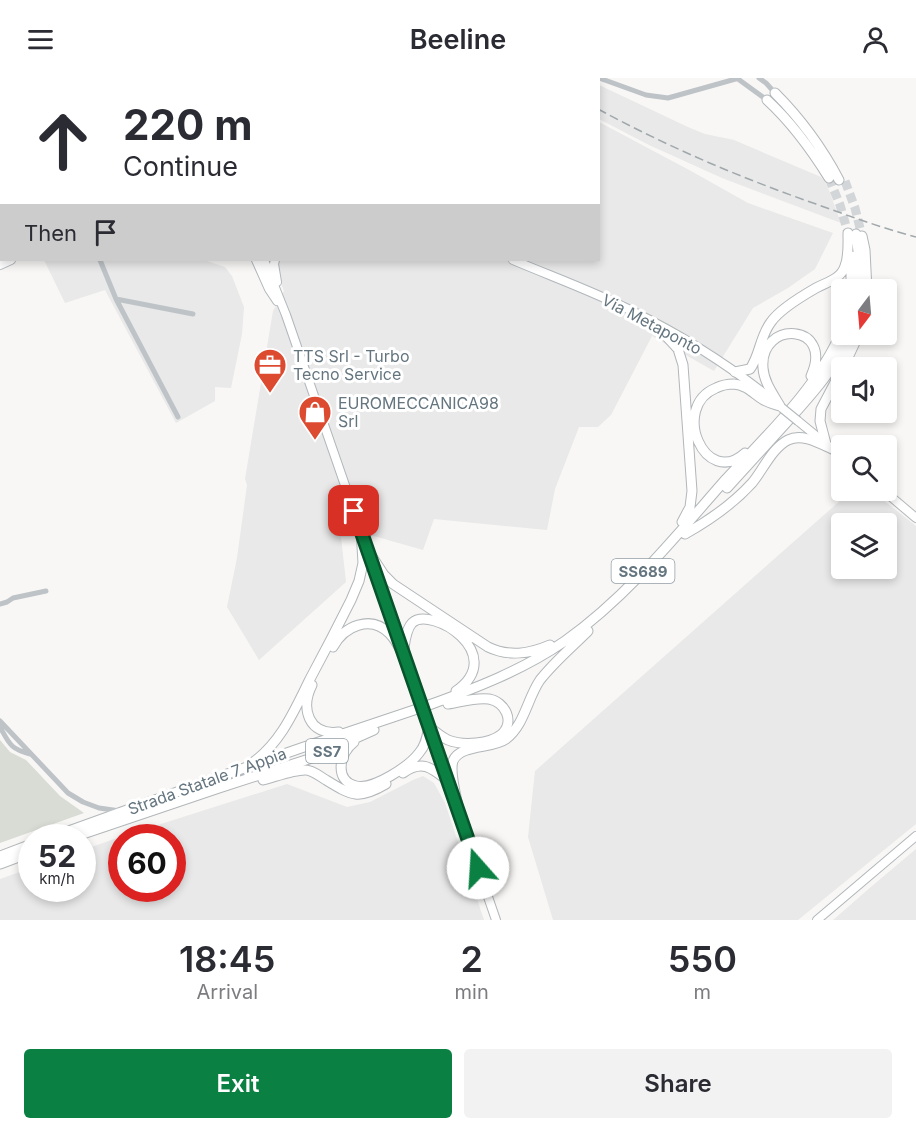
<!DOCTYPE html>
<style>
body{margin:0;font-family:Inter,sans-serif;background:#f2f2f3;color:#2b2b33;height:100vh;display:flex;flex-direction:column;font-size:22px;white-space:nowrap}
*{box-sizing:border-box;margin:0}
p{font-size:20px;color:#7c7c81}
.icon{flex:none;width:33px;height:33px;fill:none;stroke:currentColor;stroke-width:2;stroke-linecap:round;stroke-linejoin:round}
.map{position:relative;height:842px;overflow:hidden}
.details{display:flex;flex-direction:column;background:#fff;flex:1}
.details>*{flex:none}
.banner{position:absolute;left:0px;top:0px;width:600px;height:183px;box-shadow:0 3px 9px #0003;background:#fff;color:#2b2b33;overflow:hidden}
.needle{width:39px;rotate:196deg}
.controls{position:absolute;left:831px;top:201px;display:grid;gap:12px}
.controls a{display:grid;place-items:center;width:66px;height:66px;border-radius:6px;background:#fff;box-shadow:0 3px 9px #0003;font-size:30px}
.speed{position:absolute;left:18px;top:746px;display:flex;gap:12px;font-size:30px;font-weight:700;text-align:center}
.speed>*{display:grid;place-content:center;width:78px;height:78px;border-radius:50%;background:#fff;box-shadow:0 3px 9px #0003;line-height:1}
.speed small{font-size:15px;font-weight:400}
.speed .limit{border:9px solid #d22;background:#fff;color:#111}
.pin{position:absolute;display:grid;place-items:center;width:51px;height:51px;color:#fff;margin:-26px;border-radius:12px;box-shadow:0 3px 9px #0006}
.me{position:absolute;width:66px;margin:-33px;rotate:341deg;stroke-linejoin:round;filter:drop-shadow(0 0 4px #0008)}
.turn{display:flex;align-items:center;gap:21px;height:126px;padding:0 24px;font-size:27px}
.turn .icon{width:78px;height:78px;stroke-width:2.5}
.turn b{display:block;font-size:42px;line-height:51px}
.then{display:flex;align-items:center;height:57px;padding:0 24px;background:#0003;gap:12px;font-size:22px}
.eta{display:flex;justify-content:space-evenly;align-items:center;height:102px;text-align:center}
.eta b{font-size:36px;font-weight:600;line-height:42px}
.primary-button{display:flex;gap:12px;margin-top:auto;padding:12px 24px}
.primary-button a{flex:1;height:69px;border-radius:6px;background:#0b8043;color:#fff;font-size:24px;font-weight:600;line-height:69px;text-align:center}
.primary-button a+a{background:#f2f2f3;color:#2b2b33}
header{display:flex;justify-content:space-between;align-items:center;height:78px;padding:0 24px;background:#fff;font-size:27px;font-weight:600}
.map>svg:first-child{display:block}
.built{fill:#e8e9e8;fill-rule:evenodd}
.green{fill:#d8dcd4}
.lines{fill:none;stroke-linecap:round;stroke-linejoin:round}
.highway-tunnel{stroke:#d3d6d8;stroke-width:9;stroke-dasharray:9 4.5;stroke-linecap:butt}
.secondary-casing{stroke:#b1b7bb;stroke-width:10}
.primary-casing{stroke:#b2b8bb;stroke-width:10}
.highway-casing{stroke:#b2b7ba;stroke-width:11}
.street{stroke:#bec3c7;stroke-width:5}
.secondary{stroke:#fff;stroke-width:8}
.primary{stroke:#fff;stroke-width:8}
.highway{stroke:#fff;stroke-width:9}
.rail{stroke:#a0a8ac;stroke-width:1.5;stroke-dasharray:9 4.5;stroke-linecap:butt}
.primary-bridge-casing{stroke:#b2b8bb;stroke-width:10;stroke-linecap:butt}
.primary-bridge{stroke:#fff;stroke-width:8}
.route-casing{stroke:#07532c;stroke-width:15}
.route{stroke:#0b8043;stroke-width:10}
.labels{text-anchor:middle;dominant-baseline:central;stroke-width:6;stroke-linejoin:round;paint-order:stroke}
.shield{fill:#fff;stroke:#929ea5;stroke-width:1.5}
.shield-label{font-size:15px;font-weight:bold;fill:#64757f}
.street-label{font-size:16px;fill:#64757f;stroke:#fff}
.poi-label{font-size:16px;fill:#64757f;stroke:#fff;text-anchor:start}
</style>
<header><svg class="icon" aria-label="menu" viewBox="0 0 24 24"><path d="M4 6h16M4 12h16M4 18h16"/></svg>Beeline<svg class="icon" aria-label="person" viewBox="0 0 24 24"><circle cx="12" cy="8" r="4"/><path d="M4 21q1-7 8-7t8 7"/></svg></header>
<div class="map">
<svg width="916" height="842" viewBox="0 0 916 842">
<rect width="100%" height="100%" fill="#f8f7f5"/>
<!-- built -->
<path class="built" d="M 28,0 L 172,0 L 173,1 L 63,2 L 58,0 L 57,2 L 28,2 Z
M 599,7 L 690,50 L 705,56 L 734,62 L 821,99 L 827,107 L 841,145 L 722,100 L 649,67 L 599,41 Z
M 599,44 L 691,93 L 748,125 L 833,155 L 815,191 L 788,210 L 753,230 L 714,293 L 652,258 L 611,337 L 598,349 L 579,349 L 555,411 L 547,452 L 434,441 L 423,472 L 374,458 L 341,459 L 346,504 L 259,582 L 227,529 L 237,480 L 247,407 L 245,401 L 273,233 L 284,213 L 277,194 L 279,182 L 320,182 L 325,183 L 325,182 L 598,182 Z
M 44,182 L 204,182 L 225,189 L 232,198 L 244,229 L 242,256 L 231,310 L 215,309 L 215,323 L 176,345 L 105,212 L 65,225 Z
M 851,413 L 872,413 L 916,448 L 916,746 L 798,842 L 553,842 L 528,759 L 535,693 ZM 842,446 L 886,446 L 886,490 L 842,490 Z
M 423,698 L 434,705 L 445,725 L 484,842 L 0,842 L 0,801 L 31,790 L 32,810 L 82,810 L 83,772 L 120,759 L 287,706 L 347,729 L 370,724 L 413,702 ZM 122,759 L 172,759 L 172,810 L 122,810 Z
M 916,771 L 916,842 L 833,842 L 872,808 Z"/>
<!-- green -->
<path class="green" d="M 0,662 L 10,674 L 26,682 L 60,718 L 84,735 L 0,765 Z"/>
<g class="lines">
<!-- highway-tunnel -->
<path class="highway-tunnel" d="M 829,100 L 840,127 L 848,155
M 845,103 L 855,130 L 862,158"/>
<!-- secondary casing -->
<g class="secondary-casing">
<path id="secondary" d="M 176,0 L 177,2
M 186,0 L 187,2
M 199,0 L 201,2
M 256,182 L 269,211 L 277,223
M 264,182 L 286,237 L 400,566
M 275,182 L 274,186 L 277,204
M 513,182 C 553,199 595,214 634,234 C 685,259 732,289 776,325
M 0,187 L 11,182
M 817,842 L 916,758"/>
</g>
<!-- primary casing -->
<g class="primary-casing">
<path id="primary" d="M 798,343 L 842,379
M 883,412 L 916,440
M 403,576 L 416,610
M 429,649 L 449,705
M 457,729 L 496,842"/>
</g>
<!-- highway casing -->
<g class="highway-casing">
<path id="highway" d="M 775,15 C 802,42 821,68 839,102
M 767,22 C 792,45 811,71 829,100
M 856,156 L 858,173 L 859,212
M 862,158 L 865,172 L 867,212
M 851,178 L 851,212
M 653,244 L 678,271 L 683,287 L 692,413 L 690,429 L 682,444
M 843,290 L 859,256
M 735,294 L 750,291 C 760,277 760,258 771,244 C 780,231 802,218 816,210 C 827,204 841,201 845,188 C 849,178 848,166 848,155
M 780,328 C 773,316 764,304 763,290 C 759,241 835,245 811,298
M 826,366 L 820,343 L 821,331 L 842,291
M 745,375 C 705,411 670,329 716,310 C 722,307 728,306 734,306 C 746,307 753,315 762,321 C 768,325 774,326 780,328
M 727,410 C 747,388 767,366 787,344 C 811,317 836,291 849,256
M 685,456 C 710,442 732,427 752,405 C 763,392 772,370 788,362 C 802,355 819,365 832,371
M 369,474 L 384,497 L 393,506 L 488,569 C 509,579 529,576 550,567
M 333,569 C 344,548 371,536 390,556 C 395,561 399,569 403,576
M 403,576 C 405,566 405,553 412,545 C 431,527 509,576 456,613
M 312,607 C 300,631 309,658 339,654
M 354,664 C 339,675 334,703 356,708 C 374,712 409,688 419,675 C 426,667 427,658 429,649 C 435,653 441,659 448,662 C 463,668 490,666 502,656 C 515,643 505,624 489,621 C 476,619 461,624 448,626
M 252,685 C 281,665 295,631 310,601 C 324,575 338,548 351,522 L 359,503 L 363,485 L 361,452
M 403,695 C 422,681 432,690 448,703
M 263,702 C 275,699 293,692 305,692 C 313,692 319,698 326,702 C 352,718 359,722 386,706
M 459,733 C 457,721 449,694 453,683 C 460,666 492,671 506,661 C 525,646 527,621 540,602 C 554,584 572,569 588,553
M 52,759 C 136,729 220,698 304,669 C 346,655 387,641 429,627 C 476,610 523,592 565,563 C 627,519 676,458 726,401 C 767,357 819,308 842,252
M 74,759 L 219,710 L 309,681 L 374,652
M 0,778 L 32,766
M 0,786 L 32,774"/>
</g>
<!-- street -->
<path class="street" d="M 27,0 L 27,2
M 220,0 L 223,2
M 599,0 L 646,17 L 668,20 L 739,0
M 759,0 L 766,5 L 775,15
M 738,1 L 767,22
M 100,182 L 116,221 L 178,339
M 116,221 L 193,236
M 0,526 L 7,524 L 13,520 L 46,513
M 0,643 L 68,715 L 83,724 L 99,730 L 120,733
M 0,649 C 9,665 10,671 30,676"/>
<!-- secondary -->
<use href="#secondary" class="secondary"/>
<!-- primary -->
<use href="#primary" class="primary"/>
<!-- highway -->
<use href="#highway" class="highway"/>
<!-- rail -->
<path class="rail" d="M 543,0 L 546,2
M 598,31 C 668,69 741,100 816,126 C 849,138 882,150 916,159"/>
<!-- primary-bridge casing -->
<g class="primary-bridge-casing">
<path id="primary-bridge" d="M 782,330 L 798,343
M 416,610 L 429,649"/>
</g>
<!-- primary-bridge -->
<use href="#primary-bridge" class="primary-bridge"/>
</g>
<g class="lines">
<!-- route casing -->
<g class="route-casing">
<path id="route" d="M 354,433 L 478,790"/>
</g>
<!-- route -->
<use href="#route" class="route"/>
</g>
<!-- icons -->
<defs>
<g id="office-pin" transform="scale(1.725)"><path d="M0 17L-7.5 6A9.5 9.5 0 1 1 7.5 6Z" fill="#dc4a30" stroke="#fff"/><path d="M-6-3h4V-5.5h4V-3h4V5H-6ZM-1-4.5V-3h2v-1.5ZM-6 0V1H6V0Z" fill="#fff"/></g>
<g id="shop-pin" transform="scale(1.725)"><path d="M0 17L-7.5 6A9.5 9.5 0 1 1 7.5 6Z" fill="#dc4a30" stroke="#fff"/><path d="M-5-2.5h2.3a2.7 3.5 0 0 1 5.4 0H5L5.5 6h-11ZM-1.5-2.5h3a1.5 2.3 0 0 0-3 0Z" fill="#fff"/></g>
</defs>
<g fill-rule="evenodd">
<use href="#office-pin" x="270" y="287"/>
<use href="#shop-pin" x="315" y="334"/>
</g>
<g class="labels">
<!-- shield labels -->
<g class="shield">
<rect x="611.5" y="481" width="63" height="24" rx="4.5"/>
<rect x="306" y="661" width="42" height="24" rx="4.5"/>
</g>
<g class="shield-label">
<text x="643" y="493">SS689</text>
<text x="327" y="673">SS7</text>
</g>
<!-- street labels -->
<g class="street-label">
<text transform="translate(652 246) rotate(28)">Via Metaponto</text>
<text transform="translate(207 703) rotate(-20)">Strada Statale 7 Appia</text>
</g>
<!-- poi labels -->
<g class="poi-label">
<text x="293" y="278">TTS Srl - Turbo<tspan x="293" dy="18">Tecno Service</tspan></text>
<text x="338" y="325">EUROMECCANICA98<tspan x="338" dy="18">Srl</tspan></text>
</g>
</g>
</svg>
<div class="controls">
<a><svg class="needle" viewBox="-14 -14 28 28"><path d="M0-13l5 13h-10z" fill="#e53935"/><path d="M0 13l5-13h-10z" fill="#7c7c81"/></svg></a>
<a><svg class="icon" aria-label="sound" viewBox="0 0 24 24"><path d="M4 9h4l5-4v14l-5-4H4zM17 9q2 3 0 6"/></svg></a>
<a><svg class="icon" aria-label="search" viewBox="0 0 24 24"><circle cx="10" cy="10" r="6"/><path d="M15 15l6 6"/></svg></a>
<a><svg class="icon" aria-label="layers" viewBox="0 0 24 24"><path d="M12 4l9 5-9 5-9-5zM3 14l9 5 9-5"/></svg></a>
</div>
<div class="speed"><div>52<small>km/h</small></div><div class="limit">60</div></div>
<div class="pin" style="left:354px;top:433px;background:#d93025"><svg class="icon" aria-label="arrive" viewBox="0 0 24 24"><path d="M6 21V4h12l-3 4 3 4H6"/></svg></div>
<svg class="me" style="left:478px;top:790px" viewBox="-20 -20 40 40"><circle r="19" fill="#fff"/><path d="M0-13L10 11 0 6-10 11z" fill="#0b8043"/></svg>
<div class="banner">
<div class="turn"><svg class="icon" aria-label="ahead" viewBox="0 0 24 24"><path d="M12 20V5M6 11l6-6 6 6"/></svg><div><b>220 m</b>Continue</div></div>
<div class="then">Then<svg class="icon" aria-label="arrive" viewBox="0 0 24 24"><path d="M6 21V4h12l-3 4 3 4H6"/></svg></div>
</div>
</div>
<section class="details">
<div class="eta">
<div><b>18:45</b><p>Arrival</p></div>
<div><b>2</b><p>min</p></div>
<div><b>550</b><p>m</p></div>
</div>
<div class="primary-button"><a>Exit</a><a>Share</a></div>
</section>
